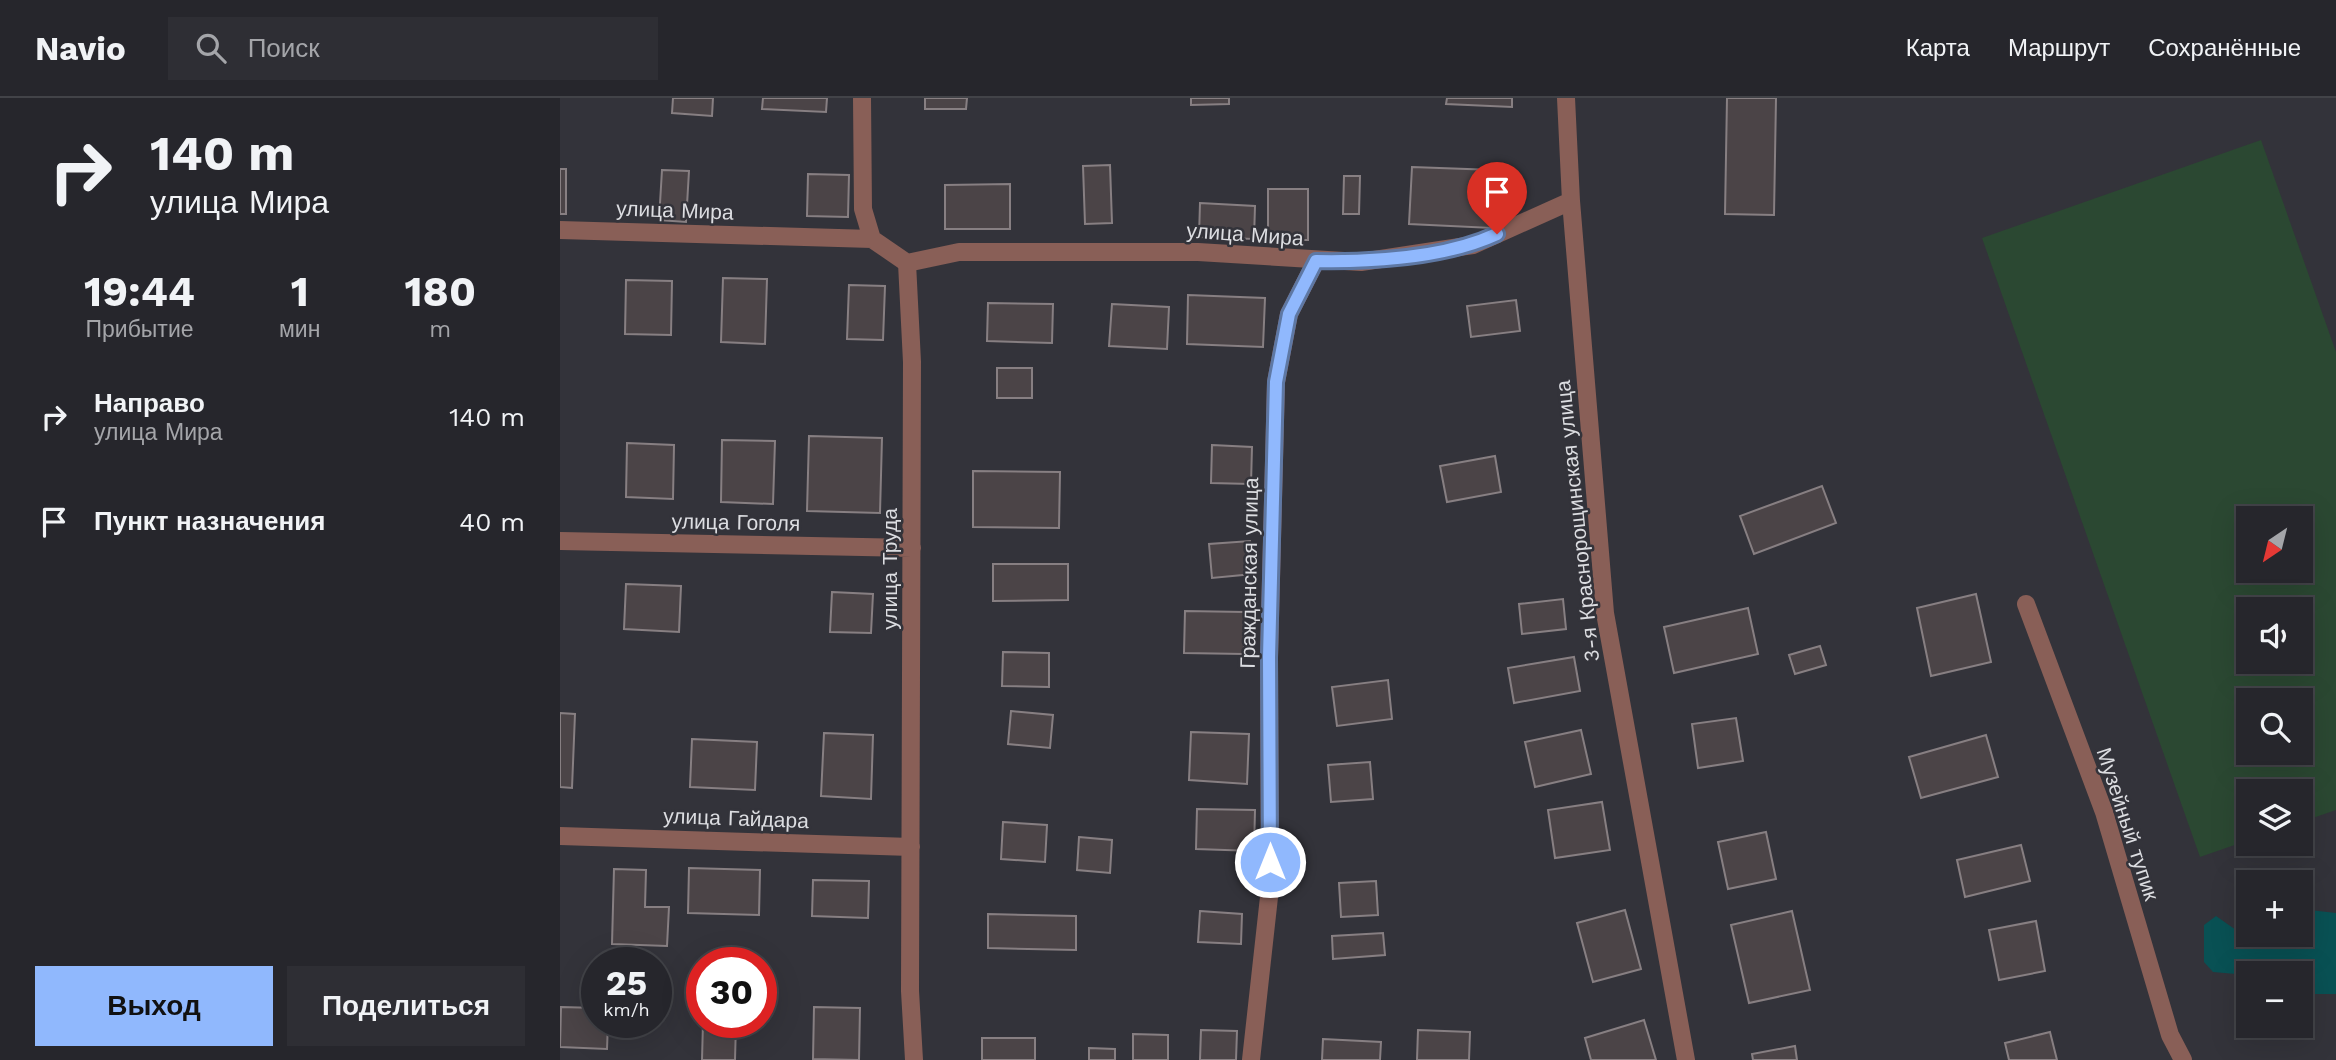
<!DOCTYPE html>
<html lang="ru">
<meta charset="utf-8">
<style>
body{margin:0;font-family:"Work Sans",sans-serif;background:#2e2e34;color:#f1f3f6;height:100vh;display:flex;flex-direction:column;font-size:26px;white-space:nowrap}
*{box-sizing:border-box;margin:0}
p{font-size:23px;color:#a4a5a9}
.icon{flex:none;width:38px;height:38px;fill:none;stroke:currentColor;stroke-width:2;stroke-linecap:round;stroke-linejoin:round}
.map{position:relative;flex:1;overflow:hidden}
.side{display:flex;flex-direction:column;background:#26262c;width:560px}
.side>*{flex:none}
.guide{background:#26262c;color:#f1f3f6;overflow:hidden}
.needle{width:46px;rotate:215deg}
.buttons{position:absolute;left:1676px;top:408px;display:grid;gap:14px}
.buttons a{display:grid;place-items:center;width:77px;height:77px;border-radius:0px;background:#26262c;box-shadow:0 7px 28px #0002,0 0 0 2px #424348;font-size:35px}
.speed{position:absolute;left:21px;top:849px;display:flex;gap:14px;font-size:35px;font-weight:700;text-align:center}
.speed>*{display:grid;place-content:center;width:91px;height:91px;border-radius:50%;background:#26262c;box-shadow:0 7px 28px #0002,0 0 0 2px #424348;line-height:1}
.speed small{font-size:18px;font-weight:400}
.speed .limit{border:10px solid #d22;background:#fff;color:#111}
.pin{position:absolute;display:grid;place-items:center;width:60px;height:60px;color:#fff;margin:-72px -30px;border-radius:50% 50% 50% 0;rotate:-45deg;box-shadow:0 0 7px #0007}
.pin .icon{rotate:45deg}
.me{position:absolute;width:77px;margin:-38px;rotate:0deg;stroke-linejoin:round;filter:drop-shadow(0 0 5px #0008)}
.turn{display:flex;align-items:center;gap:24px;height:147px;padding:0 35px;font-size:32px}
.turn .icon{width:91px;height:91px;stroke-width:2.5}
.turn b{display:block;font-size:49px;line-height:60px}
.eta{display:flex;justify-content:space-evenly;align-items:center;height:119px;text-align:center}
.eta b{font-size:42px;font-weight:700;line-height:49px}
.action{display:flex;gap:14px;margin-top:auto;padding:14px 35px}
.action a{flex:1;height:80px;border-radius:0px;background:#90b8fd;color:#111;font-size:28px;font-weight:700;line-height:80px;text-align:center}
.action a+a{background:#2e2e34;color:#f1f3f6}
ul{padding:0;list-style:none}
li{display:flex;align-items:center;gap:21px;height:105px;padding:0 35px}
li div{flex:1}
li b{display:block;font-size:26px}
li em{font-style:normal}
header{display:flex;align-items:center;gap:42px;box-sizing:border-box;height:98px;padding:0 35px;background:#26262c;border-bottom:2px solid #424348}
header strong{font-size:33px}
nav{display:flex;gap:38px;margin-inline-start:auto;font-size:24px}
.search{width:490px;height:63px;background:#2e2e34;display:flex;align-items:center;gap:18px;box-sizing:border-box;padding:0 24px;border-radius:0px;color:#a4a5a9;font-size:26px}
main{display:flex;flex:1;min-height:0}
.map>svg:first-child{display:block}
.green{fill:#2b4832;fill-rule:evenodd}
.water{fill:#095154}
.building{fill:#4b4447;stroke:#877f82;stroke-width:2}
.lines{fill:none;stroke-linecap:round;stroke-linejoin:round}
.minor{stroke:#895f57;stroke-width:18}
.route-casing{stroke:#5e78a4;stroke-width:18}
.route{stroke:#90b8fd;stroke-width:12}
.labels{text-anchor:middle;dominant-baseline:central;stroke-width:5;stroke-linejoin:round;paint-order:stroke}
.street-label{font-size:21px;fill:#dcdde1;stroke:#33333a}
</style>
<header>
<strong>Navio</strong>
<div class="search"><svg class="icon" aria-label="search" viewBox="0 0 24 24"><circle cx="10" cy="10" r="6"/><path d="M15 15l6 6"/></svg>Поиск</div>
<nav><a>Карта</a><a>Маршрут</a><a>Сохранённые</a></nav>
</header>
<main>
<section class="side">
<div class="guide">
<div class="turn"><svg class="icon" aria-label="right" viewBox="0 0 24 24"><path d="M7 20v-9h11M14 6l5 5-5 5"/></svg><div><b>140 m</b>улица Мира</div></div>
</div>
<div class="eta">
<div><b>19:44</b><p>Прибытие</p></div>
<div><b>1</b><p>мин</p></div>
<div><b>180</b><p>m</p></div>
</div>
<ul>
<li><svg class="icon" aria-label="right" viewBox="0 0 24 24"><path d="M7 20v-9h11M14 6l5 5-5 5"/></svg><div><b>Направо</b><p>улица Мира</p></div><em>140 m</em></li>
<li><svg class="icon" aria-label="arrive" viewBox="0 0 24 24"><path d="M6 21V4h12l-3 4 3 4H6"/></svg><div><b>Пункт назначения</b></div><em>40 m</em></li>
</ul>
<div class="action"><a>Выход</a><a>Поделиться</a></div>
</section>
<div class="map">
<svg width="1776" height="962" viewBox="0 0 1776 962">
<rect width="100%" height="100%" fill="#33333a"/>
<!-- green -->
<path class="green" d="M 1701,42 L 1776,254 L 1776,712 L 1741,724 L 1741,693 L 1689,693 L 1689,742 L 1640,759 L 1422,140 ZM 1689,420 L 1741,420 L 1741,472 L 1689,472 ZM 1689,511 L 1741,511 L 1741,564 L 1689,564 ZM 1689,602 L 1741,602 L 1741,654 L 1689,654 Z"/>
<!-- water -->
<path class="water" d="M 1741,811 L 1776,815 L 1776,896 L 1754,896 L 1741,891 L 1741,875 L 1698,875 L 1683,867 L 1676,876 L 1653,874 L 1644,864 L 1644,827 L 1656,818 L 1686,839 L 1689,837 L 1741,836 Z"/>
<!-- building -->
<path class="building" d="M 113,0 L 153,0 L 152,18 L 112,15 Z
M 203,0 L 267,0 L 266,14 L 202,11 Z
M 365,0 L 407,0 L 406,11 L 365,11 Z
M 631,0 L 669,0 L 669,6 L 631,7 Z
M 887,0 L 952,0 L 952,9 L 886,6 Z
M 1167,0 L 1216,0 L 1214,117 L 1165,116 Z
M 550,67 L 552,125 L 525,126 L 523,68 Z
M 852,69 L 934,72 L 932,130 L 849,126 Z
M 0,71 L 6,71 L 6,116 L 0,116 Z
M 102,72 L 129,73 L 126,124 L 99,122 Z
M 248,76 L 289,77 L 288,119 L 247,118 Z
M 784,78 L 800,78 L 799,116 L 783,116 Z
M 450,86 L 450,131 L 385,131 L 385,87 Z
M 708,91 L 748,91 L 748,142 L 708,142 Z
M 640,105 L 695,108 L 694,141 L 639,139 Z
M 163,180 L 207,181 L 205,246 L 161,244 Z
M 66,182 L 112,183 L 111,237 L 65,236 Z
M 289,187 L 325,188 L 323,242 L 287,241 Z
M 628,197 L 705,200 L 703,249 L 627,246 Z
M 956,202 L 960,233 L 911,239 L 907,208 Z
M 428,205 L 493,206 L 492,245 L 427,243 Z
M 552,206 L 609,209 L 607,251 L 549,248 Z
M 437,270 L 472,270 L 472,300 L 437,300 Z
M 249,338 L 322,340 L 320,415 L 247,413 Z
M 162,342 L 215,343 L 213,406 L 161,404 Z
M 67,345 L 114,347 L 113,401 L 66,399 Z
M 652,347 L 692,349 L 691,386 L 651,385 Z
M 935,358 L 941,394 L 887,404 L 880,368 Z
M 413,373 L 500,374 L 499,430 L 413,429 Z
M 1262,388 L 1276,425 L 1194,456 L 1180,418 Z
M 690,443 L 693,476 L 652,480 L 649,446 Z
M 433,466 L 508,466 L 508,502 L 433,503 Z
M 66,486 L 121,488 L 119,534 L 64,531 Z
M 272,494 L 313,496 L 311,535 L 270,534 Z
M 1416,496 L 1431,564 L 1371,578 L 1357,510 Z
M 1003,501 L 1006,531 L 962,536 L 959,506 Z
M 1188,510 L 1198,556 L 1114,575 L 1104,529 Z
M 625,513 L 685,514 L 684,556 L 624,555 Z
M 1260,548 L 1266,567 L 1235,576 L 1229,557 Z
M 443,554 L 489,555 L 489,589 L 442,588 Z
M 1014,559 L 1020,593 L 954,605 L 948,570 Z
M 828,582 L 832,621 L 777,628 L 772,589 Z
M 451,613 L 493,617 L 490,650 L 448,646 Z
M 0,615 L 15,616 L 12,690 L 0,689 Z
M 1176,620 L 1183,663 L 1138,670 L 1132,626 Z
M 1021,632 L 1031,676 L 975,689 L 965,644 Z
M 631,634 L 689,636 L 687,686 L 629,682 Z
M 264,635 L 313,637 L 311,701 L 261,698 Z
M 1426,637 L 1438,679 L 1361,700 L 1349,659 Z
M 132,641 L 197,644 L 195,692 L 130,689 Z
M 810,664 L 813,701 L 771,704 L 768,667 Z
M 1042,704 L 1050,752 L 995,760 L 988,712 Z
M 637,711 L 695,712 L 694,753 L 636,751 Z
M 443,724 L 487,727 L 485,764 L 441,761 Z
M 1206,734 L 1216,781 L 1168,791 L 1158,744 Z
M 519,739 L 552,742 L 550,775 L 517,772 Z
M 1461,747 L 1470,783 L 1405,799 L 1397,762 Z
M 129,770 L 200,772 L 199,817 L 128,815 Z
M 54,771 L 86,772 L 85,809 L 109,809 L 107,848 L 52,846 Z
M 253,782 L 309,783 L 308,820 L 252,818 Z
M 816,783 L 818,817 L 781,819 L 779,785 Z
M 1065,812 L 1081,871 L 1033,884 L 1017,825 Z
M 640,813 L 682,816 L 681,846 L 638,844 Z
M 1232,813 L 1250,892 L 1189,905 L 1171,827 Z
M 428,816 L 516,818 L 516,852 L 428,850 Z
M 1476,823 L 1485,873 L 1439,882 L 1429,832 Z
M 823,835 L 825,857 L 773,861 L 772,838 Z
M 1,909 L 37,910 L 37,924 L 48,924 L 47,951 L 0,949 Z
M 254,909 L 300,910 L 299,962 L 253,961 Z
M 1084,922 L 1096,962 L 1031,962 L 1025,940 Z
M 143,924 L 176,925 L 175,962 L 142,962 Z
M 641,932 L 677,933 L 676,962 L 640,962 Z
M 858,932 L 910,934 L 909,962 L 857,962 Z
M 1490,934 L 1497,962 L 1449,962 L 1445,945 Z
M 573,936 L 608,937 L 608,962 L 573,962 Z
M 422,940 L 475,940 L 475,962 L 422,962 Z
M 763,941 L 821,944 L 820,962 L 762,962 Z
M 1235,948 L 1237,962 L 1193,962 L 1192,956 Z
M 529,950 L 555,951 L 555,962 L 529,962 Z"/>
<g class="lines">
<!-- minor -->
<path class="minor" d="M 302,0 L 303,111 L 312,141 L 347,165 L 352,264 L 350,893 L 354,962
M 1006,0 L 1011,103 L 1045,515 L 1126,962
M 0,132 L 312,141
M 347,165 L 399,154 L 638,154 L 801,164 L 913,147 L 1011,103
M 0,443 L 352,450
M 1466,506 L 1544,714 L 1610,937 L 1623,962
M 0,738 L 351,749
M 691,962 L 710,790 L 709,560 L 716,284 L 729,216 L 756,163"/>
</g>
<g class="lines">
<!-- route casing -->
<g class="route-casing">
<path id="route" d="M 710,764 L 709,559 L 716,284 L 729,216 L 756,163 C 813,164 885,160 937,136"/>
</g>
<!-- route -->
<use href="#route" class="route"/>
</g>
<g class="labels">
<!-- street labels -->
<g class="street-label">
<text transform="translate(115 112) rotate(2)">улица Мира</text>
<text transform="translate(685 136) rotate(4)">улица Мира</text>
<text transform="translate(1017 423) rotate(-96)">3-я Краснорощинская улица</text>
<text transform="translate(176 424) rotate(1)">улица Гоголя</text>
<text transform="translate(329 471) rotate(-90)">улица Труда</text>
<text transform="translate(689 475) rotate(-89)">Гражданская улица</text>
<text transform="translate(176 720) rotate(2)">улица Гайдара</text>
<text transform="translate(1568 726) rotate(72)">Музейный тупик</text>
</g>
</g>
</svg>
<div class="buttons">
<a><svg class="needle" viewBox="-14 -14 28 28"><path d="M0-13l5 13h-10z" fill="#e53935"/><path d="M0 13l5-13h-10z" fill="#a4a5a9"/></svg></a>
<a><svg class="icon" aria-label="sound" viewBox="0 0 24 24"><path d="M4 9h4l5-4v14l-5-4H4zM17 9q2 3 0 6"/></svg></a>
<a><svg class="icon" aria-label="search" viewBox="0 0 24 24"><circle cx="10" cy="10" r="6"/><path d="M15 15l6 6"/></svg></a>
<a><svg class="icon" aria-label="layers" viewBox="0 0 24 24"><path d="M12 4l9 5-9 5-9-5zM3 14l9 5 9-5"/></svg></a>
<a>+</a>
<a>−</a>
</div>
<div class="speed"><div>25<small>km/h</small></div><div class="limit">30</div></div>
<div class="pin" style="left:937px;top:136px;background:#d93025"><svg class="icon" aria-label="arrive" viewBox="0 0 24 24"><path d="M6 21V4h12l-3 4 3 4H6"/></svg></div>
<svg class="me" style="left:710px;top:764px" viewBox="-20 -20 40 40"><circle r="17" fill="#90b8fd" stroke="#fff" stroke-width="3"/><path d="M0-11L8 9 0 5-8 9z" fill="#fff"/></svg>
</div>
</main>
